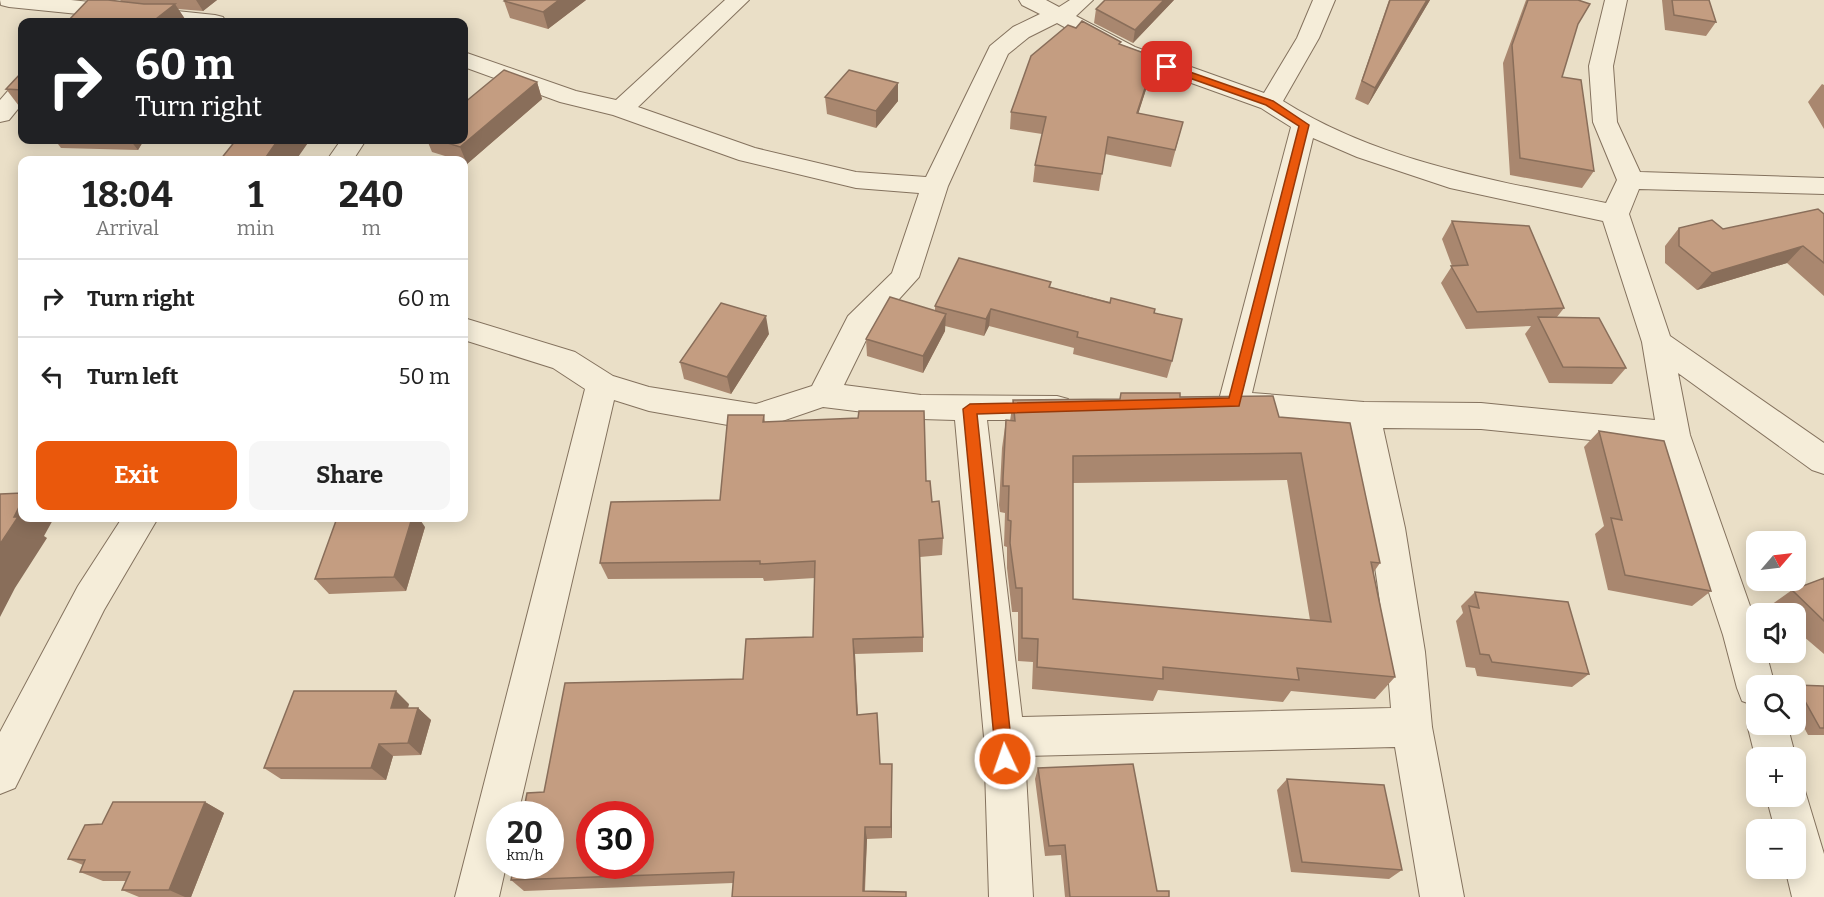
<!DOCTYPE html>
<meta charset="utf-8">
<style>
body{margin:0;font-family:Bitter,serif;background:#f6f6f6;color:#222;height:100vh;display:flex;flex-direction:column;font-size:22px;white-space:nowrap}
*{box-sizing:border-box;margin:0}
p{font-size:20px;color:#767676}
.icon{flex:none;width:33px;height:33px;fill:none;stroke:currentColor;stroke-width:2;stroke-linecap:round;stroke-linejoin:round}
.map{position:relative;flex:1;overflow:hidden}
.sheet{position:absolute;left:18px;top:156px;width:450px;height:366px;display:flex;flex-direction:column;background:#fff;border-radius:12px;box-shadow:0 3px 15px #0003}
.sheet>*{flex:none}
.banner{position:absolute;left:18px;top:18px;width:450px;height:126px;border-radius:12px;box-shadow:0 3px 15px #0003;background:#202124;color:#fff;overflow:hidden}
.needle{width:39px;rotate:62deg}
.tools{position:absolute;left:1746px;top:531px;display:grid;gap:12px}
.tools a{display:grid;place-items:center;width:60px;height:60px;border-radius:12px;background:#fff;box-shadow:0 3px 15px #0003;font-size:30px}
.speed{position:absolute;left:486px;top:801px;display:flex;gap:12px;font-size:30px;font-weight:700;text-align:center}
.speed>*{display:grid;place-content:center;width:78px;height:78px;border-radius:50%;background:#fff;box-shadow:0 3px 15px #0003;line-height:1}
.speed small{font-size:15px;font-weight:400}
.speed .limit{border:9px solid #d22;background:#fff;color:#111}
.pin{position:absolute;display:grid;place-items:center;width:51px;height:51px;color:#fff;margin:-26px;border-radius:12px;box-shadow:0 3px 9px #0006}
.me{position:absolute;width:66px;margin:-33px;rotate:357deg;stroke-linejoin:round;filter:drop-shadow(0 0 4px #0008)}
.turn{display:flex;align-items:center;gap:21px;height:126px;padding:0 18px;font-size:27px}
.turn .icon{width:78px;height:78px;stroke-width:2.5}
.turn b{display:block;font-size:42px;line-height:51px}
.eta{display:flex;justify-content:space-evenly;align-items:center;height:102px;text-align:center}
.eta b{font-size:36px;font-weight:700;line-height:42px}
.primary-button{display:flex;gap:12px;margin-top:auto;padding:12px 18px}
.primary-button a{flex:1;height:69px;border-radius:12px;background:#ea580c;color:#fff;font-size:24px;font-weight:700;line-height:69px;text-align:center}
.primary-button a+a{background:#f6f6f6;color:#222}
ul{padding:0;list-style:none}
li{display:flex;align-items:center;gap:18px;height:78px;padding:0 18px;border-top:2px solid #e0e0e0}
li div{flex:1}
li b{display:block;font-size:22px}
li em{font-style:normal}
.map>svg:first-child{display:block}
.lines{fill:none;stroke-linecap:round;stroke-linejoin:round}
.street-casing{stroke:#84725e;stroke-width:2}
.street{fill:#f5edd9;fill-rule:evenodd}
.wall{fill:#a9876f;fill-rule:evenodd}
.shaded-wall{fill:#896e5a}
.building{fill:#c49d81;stroke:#896e5a;stroke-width:1.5;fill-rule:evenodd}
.route{fill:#ea580c;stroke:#983908;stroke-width:1.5}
</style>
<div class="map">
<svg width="1824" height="897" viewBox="0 0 1824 897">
<rect width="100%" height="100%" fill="#eadfc7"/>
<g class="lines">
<!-- street casing -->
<g class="street-casing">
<path id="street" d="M 0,0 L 71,0 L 215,15 L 223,17 L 226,22 L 157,22 L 9,7 L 1,5 Z
M 725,0 L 749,0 L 638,107 L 755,148 L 856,172 L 926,177 L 990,46 L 1013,27 L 1040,14 L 1022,5 L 1019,0 L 1046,0 L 1059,7 L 1070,0 L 1093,0 L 1076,16 L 1135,47 L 1264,93 L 1297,38 L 1313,0 L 1335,0 L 1319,38 L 1283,101 C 1380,162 1496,181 1606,203 L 1617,180 L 1593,122 L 1589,66 L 1605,0 L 1627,0 L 1613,66 L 1617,122 L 1640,172 L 1824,178 L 1824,194 L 1639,189 L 1629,214 L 1670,336 L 1824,443 L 1824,474 L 1812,470 L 1678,373 L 1690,435 L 1756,623 L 1756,652 L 1766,652 L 1775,686 L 1756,686 L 1756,706 L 1742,701 L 1737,688 L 1723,635 L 1661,447 L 1481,429 L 1383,428 L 1405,528 L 1425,652 L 1432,727 L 1464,897 L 1420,897 L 1395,747 L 1025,756 L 1033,897 L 989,897 L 984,737 L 955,420 L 921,419 L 823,407 L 756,430 L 649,411 L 614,400 L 518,814 L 500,814 L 500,866 L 506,866 L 499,897 L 455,897 L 585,389 L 553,368 L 464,340 L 464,318 L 575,352 L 613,376 L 649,387 L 756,404 L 812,386 L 848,316 L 892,273 L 919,193 L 856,188 L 739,160 L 613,115 L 560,102 L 464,67 L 464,52 L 576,91 L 616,100 ZM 1057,23 L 1119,57 L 1261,108 L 1291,127 L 1220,396 L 1216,403 L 1221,412 L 1232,415 L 1350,426 C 1369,520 1384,613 1391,708 L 1022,717 L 987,420 L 1057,420 L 1068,417 L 1073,408 L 1068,399 L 1057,396 L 921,395 L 844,385 L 871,330 L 919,277 L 948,186 L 1008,54 L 1029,37 ZM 1313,138 L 1357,157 L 1450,188 L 1603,221 L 1642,342 L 1655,420 L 1481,403 L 1364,402 L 1252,393 Z
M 22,82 L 22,104 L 9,120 L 0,122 L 0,100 L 14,84 Z
M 341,140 L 366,140 L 353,160 L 327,160 Z
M 122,518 L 158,518 L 104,610 L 15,788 L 0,794 L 0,732 L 78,586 Z
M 1756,709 L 1756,724 L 1787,724 L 1796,758 L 1796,760 L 1796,758 L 1756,758 L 1756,760 L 1747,724 L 1753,710 Z
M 1796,779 L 1802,781 L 1824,854 L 1824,897 L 1792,897 L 1785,868 L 1796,868 L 1796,830 L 1775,830 L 1766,796 L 1796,796 Z"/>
</g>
<!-- street -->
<use href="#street" class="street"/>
</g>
<!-- wall -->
<path class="wall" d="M 120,0 L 217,0 L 203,11 L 178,9 L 187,22 L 121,1 Z
M 505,0 L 586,0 L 548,29 L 510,18 L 504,1 Z
M 1174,0 L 1133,43 L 1094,23 L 1096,9 Z
M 1389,0 L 1430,0 L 1368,105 L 1355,99 Z
M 1526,0 L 1578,0 L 1577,26 L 1562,77 L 1594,171 L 1582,188 L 1510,175 L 1503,63 Z
M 1662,0 L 1709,0 L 1716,22 L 1706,36 L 1665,30 Z
M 1120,44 L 1155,57 L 1151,74 L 1138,114 L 1183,122 L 1171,167 L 1105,154 L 1099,191 L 1033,182 L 1035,165 L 1042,134 L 1010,129 L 1011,112 Z
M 22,72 L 22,110 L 6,89 Z
M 537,82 L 542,99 L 467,164 L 464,162 L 464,160 L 458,160 L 432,152 L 427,140 L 464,140 Z
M 1822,84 L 1824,85 L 1824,129 L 1808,102 Z
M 825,97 L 898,101 L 876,128 L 827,114 Z
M 55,140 L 144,140 L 138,150 L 61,148 Z
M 1824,214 L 1824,296 L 1787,263 L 1697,290 L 1665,263 L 1665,246 L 1679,228 L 1723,229 Z
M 1452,221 L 1564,308 L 1557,317 L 1626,368 L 1612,384 L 1549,383 L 1525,334 L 1531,326 L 1466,329 L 1441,283 L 1452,266 L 1442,239 Z
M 1051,282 L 1050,287 L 1154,313 L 1172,361 L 1167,378 L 1073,354 L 1074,348 L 989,326 L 984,336 L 945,326 L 945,331 L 923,373 L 867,356 L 866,339 L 935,311 L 935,306 Z
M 769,334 L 731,394 L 684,379 L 680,362 Z
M 1121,393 L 1180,397 L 1279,417 L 1380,563 L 1373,573 L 1395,677 L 1375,699 L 1291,691 L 1283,702 L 1158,690 L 1153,701 L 1032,689 L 1033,662 L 1018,661 L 1018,612 L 1012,612 L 1007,568 L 1007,547 L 1004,546 L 1005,513 L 1000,512 L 999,505 L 1002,448 L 1006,420 L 1010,421 L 1013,400 L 1120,399 ZM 1287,480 L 1310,620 L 1073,599 L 1073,483 Z
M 764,415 L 765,422 L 926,481 L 943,538 L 942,555 L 920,557 L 923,637 L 923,652 L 855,654 L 858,714 L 880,764 L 892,777 L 892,838 L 867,839 L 865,891 L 906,897 L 733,883 L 524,891 L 511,880 L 544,792 L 743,679 L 813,637 L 815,578 L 764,581 L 763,578 L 608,579 L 600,563 L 720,500 Z
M 1599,431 L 1711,591 L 1692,606 L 1608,590 L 1595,534 L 1604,526 L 1584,447 Z
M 425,527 L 406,591 L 329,594 L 315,579 Z
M 1824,578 L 1824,654 L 1796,630 L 1796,614 L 1779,614 L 1771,605 L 1792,590 Z
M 1475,592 L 1589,674 L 1572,687 L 1477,676 L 1475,668 L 1466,667 L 1456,621 L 1463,613 L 1461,606 Z
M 1796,685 L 1824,686 L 1824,735 L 1808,735 L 1796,712 Z
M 409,704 L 408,708 L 418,708 L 431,720 L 421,755 L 393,756 L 386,780 L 281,779 L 264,768 Z
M 1038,768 L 1157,891 L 1169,897 L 1065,897 L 1061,855 L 1045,856 L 1035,779 Z
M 1287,779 L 1402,870 L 1389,879 L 1291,872 L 1277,790 Z
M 205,802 L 224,813 L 191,897 L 139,897 L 122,890 L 126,881 L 103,881 L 80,872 L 83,865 L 68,859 L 102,824 Z"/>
<!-- shaded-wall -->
<path class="shaded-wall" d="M 196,0 L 217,0 L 203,11 Z
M 559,0 L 586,0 L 548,29 L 543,12 Z
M 1164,0 L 1174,0 L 1133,43 L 1135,30 Z
M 1427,0 L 1430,0 L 1368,105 L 1375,88 Z
M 175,4 L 187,22 L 152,22 Z
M 1155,57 L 1151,74 L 1133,130 L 1137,113 Z
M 537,82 L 542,99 L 467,164 L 460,147 Z
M 898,83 L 898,101 L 876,128 L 876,111 Z
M 130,140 L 144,140 L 138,150 Z
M 278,140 L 310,140 L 296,160 L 264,160 Z
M 1803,246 L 1787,263 L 1697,290 L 1712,273 Z
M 991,309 L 989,326 L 984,336 L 986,319 Z
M 946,314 L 945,331 L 923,373 L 923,356 Z
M 766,316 L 769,334 L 731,394 L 727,377 Z
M 22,501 L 22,518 L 54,518 L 44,536 L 47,538 L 15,588 L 0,617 L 0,544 Z
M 412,518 L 419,518 L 425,527 L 406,591 L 394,577 Z
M 853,639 L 855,654 L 858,728 L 857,715 Z
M 396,691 L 409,704 L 404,720 L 391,708 Z
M 418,708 L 431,720 L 421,755 L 408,743 Z
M 379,744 L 393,756 L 386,780 L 371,768 Z
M 892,764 L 892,838 L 891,827 Z
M 205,802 L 224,813 L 191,897 L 185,897 L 169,890 Z
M 865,827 L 867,839 L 864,897 L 863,891 Z"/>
<!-- building -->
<path class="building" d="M 88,0 L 108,0 L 144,4 L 175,4 L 152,22 L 67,22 Z
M 505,0 L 559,0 L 543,12 L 504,1 Z
M 1105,0 L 1164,0 L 1135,30 L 1096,9 Z
M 1390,0 L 1427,0 L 1375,88 L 1362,81 Z
M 1528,0 L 1578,0 L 1590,4 L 1578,24 L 1562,77 L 1581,80 L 1594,171 L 1520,158 L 1512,45 Z
M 1672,0 L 1709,0 L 1716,22 L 1674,15 Z
M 1082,21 L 1121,42 L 1119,44 L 1155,57 L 1137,113 L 1183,122 L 1175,150 L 1108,137 L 1102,174 L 1035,165 L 1046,117 L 1011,112 L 1031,56 L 1068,25 L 1076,28 Z
M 504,70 L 537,82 L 460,147 L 438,140 L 464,140 L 464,103 Z
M 849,70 L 898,83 L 876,111 L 825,97 Z
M 22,72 L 22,90 L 6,89 Z
M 236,140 L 278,140 L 264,160 L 220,160 Z
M 1818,209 L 1824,214 L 1824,263 L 1803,246 L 1712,273 L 1679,246 L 1679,228 L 1712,220 L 1723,229 Z
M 1452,221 L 1529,226 L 1564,308 L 1477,312 L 1451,266 L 1468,265 Z
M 959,258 L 1051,282 L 1049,287 L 1110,303 L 1111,298 L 1155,309 L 1154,313 L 1182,319 L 1172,361 L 1077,337 L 1078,332 L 991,309 L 986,319 L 935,306 Z
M 890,297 L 946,314 L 923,356 L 866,339 Z
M 721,303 L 766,316 L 727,377 L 680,362 Z
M 1538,317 L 1599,318 L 1626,368 L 1563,367 Z
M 1121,393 L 1180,393 L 1180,397 L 1273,396 L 1279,417 L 1350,423 L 1380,563 L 1371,562 L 1395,677 L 1297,668 L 1299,680 L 1163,667 L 1163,679 L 1037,667 L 1038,639 L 1022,638 L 1022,588 L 1016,588 L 1010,543 L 1011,521 L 1008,520 L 1009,486 L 1003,486 L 1003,478 L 1006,420 L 1015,421 L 1013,400 L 1120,399 ZM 1301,453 L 1331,622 L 1073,599 L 1073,456 Z
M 859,411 L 924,411 L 926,481 L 930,481 L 932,502 L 939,501 L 943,538 L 919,540 L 923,637 L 853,639 L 857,715 L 877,713 L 880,764 L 892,764 L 891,827 L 865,827 L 863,891 L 906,892 L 906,897 L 732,897 L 734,872 L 511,880 L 514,866 L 550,866 L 550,814 L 523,814 L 527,793 L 544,792 L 565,683 L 743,679 L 746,639 L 813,637 L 815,561 L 760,564 L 760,561 L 600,563 L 611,502 L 720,500 L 728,415 L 764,415 L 763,422 L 858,418 ZM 590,814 L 640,814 L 640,866 L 590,866 Z
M 1599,431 L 1664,441 L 1711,591 L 1625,575 L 1611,518 L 1622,520 Z
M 22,493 L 22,501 L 14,517 L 18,517 L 0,544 L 0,494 Z
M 337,518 L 412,518 L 394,577 L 315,579 Z
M 1824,578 L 1824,621 L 1792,590 Z
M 1475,592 L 1568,602 L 1589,674 L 1492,662 L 1489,655 L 1480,654 L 1469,606 L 1479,608 Z
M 1796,685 L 1824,686 L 1824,728 L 1820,728 Z
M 294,691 L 396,691 L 391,708 L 418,708 L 408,743 L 379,744 L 371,768 L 264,768 Z
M 1133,764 L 1157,891 L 1169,891 L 1169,897 L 1070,897 L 1065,845 L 1049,846 L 1038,768 Z
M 1287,779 L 1384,785 L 1402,870 L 1302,862 Z
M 113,802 L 205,802 L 169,890 L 122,890 L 130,872 L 80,872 L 85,860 L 68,859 L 85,825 L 102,824 Z"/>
<!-- route -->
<path class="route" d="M 1167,64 L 1273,101 L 1309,125 L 1239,406 L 977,414 L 1013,759 L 1011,765 L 1005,768 L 999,765 L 996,759 L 963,409 L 970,404 L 1229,398 L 1299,126 L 1266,105 L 1164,69 L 1162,67 Z"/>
</svg>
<div class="tools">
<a><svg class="needle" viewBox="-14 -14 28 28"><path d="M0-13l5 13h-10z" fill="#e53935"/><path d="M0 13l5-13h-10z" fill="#767676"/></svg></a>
<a><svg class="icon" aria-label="sound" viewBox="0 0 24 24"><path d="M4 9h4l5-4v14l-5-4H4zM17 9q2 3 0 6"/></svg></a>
<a><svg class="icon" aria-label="search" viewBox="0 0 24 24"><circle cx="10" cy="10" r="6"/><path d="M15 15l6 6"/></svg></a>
<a>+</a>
<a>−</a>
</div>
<div class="speed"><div>20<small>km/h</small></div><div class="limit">30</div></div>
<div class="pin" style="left:1167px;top:67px;background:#d93025"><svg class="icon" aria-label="arrive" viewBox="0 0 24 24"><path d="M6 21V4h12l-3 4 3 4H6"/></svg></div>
<svg class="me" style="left:1005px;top:759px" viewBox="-20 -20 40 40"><circle r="17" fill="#ea580c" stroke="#fff" stroke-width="3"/><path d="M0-11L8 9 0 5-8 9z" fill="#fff"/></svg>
<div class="banner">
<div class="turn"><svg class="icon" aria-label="right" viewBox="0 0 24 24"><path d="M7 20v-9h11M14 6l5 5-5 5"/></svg><div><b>60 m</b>Turn right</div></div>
</div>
<section class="sheet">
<div class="eta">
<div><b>18:04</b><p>Arrival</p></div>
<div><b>1</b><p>min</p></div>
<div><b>240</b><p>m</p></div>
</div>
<ul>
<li><svg class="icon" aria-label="right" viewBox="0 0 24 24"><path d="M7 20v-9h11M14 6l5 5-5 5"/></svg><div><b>Turn right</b></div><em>60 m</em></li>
<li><svg class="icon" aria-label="left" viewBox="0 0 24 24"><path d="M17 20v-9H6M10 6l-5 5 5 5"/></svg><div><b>Turn left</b></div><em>50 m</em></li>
</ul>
<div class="primary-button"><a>Exit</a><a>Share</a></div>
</section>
</div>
